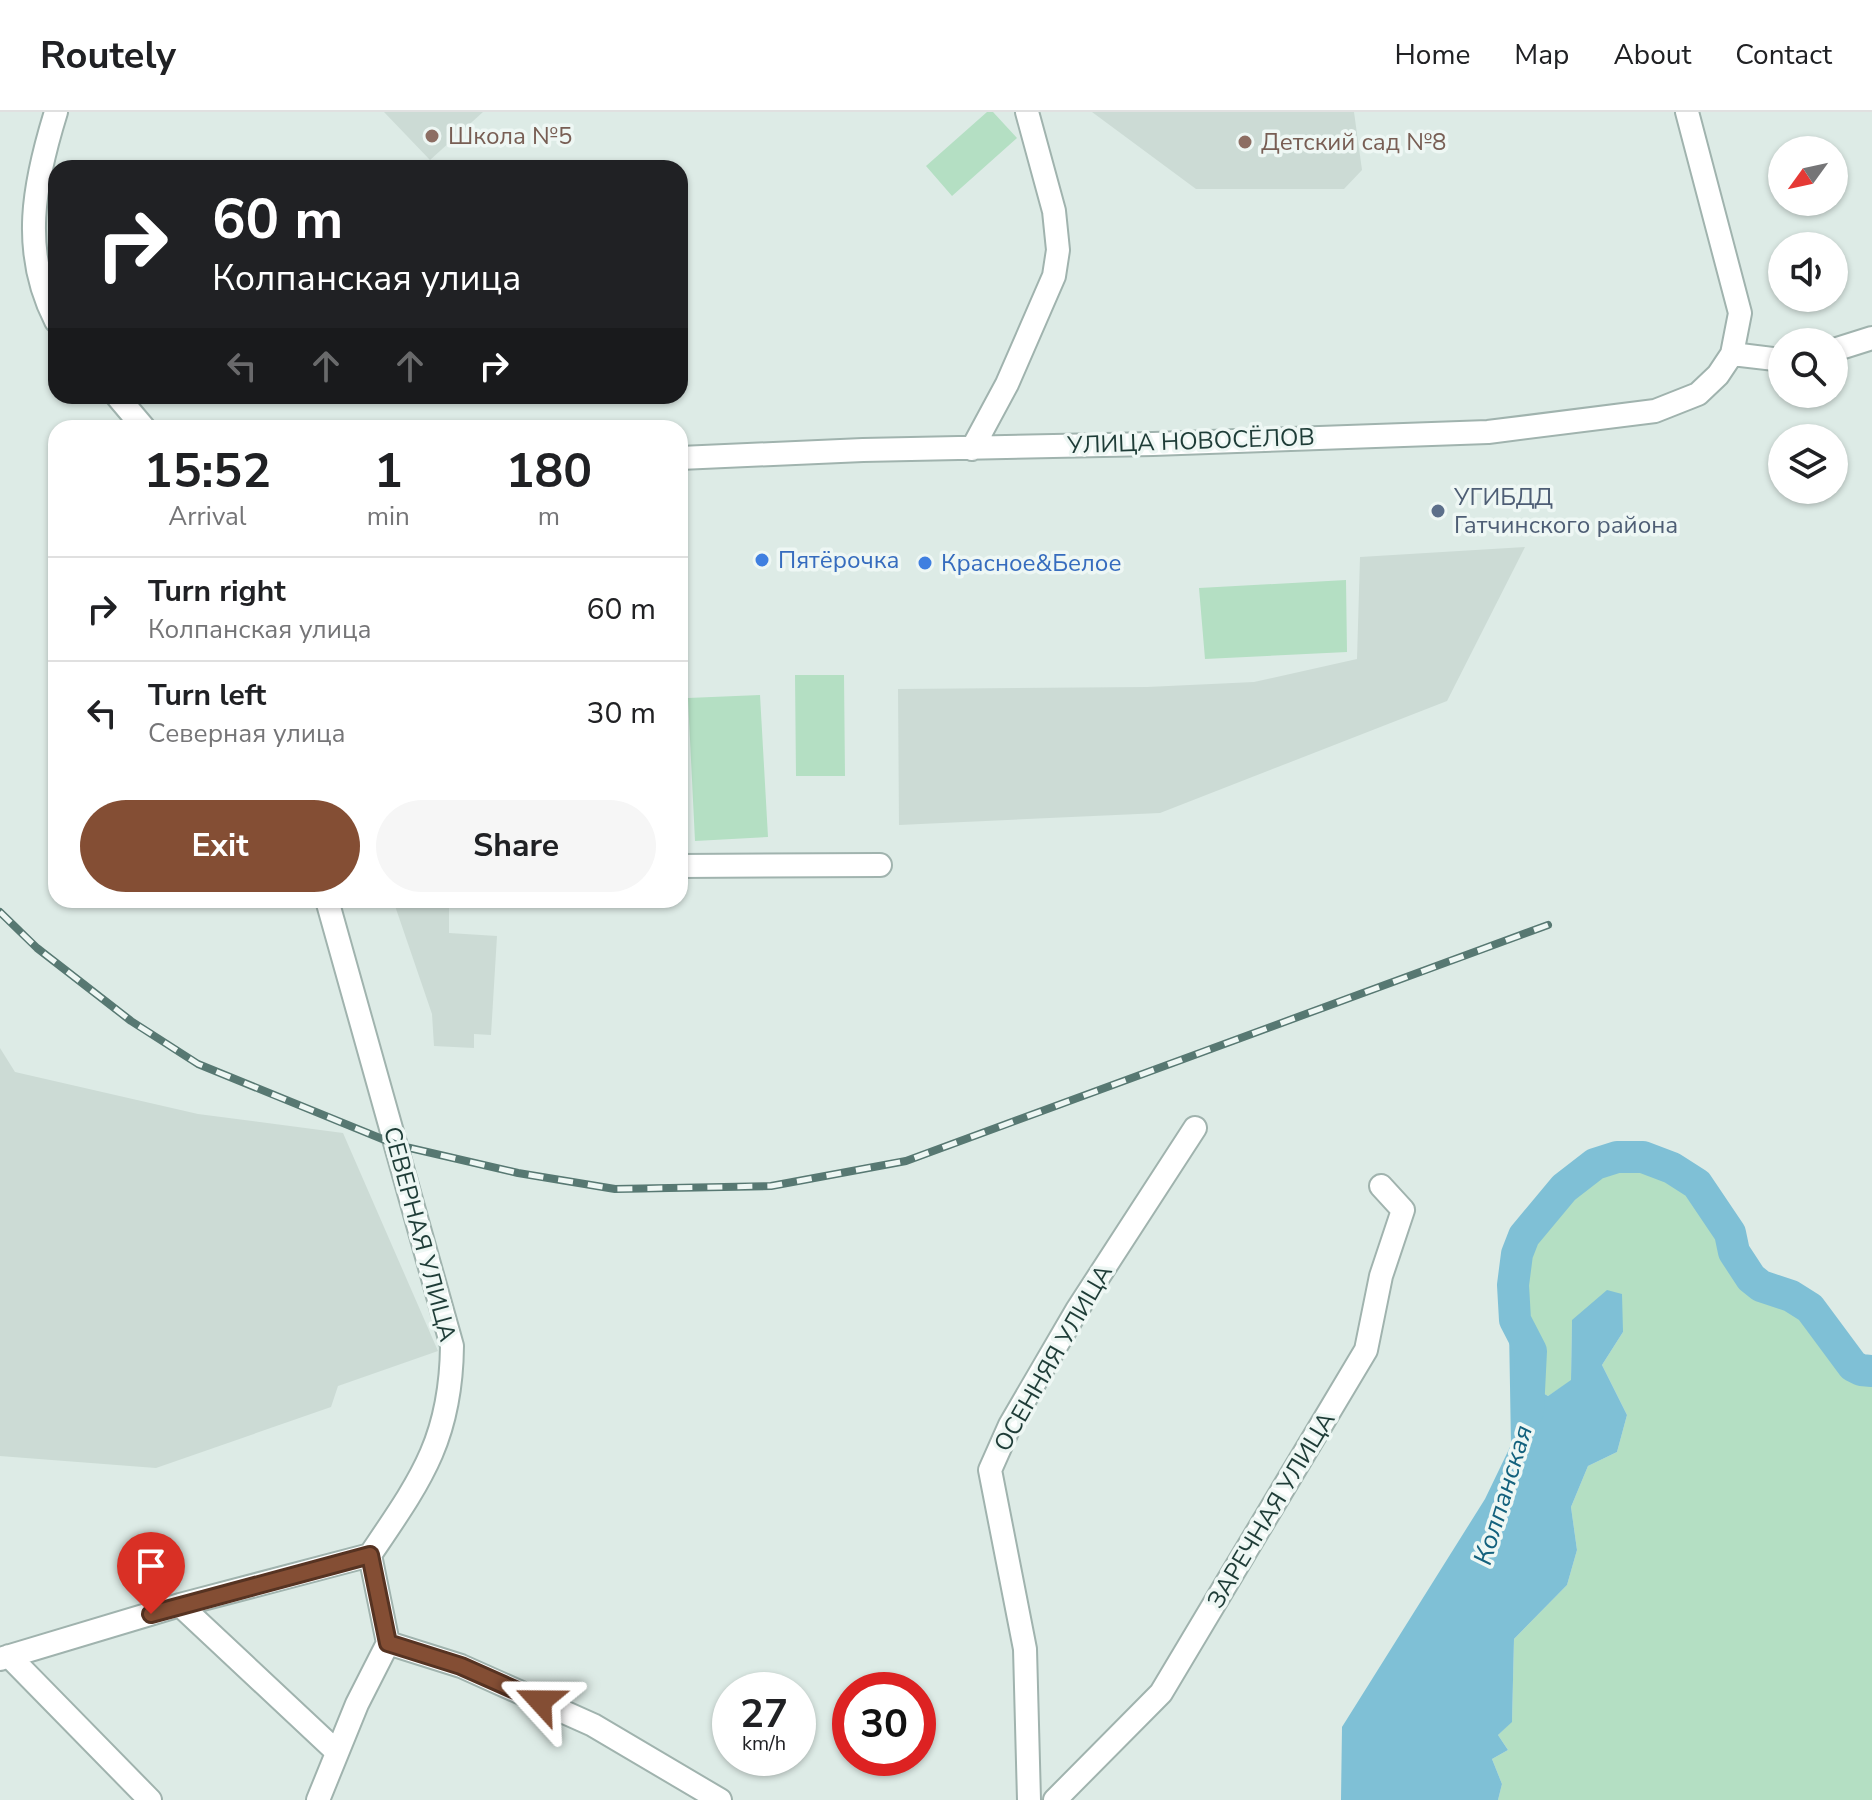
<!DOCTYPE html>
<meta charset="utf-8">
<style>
body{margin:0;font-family:"Nunito Sans",sans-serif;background:#f6f6f6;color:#202124;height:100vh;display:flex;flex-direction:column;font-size:30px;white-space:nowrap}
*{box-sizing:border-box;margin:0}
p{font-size:26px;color:#757577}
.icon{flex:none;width:44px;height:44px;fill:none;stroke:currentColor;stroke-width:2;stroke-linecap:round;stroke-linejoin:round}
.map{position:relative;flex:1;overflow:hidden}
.drawer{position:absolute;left:48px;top:308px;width:640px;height:488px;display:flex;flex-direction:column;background:#fff;border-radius:24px;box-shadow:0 2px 6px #0004}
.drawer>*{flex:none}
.banner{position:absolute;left:48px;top:48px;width:640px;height:244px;border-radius:24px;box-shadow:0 2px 6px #0004;background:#202124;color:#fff;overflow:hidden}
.needle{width:52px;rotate:237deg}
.buttons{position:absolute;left:1768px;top:24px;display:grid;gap:16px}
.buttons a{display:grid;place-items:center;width:80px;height:80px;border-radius:50%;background:#fff;box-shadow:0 2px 6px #0004;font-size:40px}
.speed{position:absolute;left:712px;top:1560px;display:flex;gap:16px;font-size:40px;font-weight:700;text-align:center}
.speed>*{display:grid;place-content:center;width:104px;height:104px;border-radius:50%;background:#fff;box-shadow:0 2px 6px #0004;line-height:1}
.speed small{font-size:20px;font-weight:400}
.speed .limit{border:12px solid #d22;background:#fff;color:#111}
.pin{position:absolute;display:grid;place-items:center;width:68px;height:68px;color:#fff;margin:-82px -34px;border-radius:50% 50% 50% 0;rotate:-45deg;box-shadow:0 0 8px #0007}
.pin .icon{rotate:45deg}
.me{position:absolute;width:88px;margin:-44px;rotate:294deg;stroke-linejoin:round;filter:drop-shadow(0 0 6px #0008)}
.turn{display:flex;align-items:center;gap:28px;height:168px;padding:0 32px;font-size:36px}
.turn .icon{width:104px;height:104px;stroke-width:2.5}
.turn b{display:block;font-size:56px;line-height:68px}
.lanes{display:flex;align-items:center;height:76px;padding:0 32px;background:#0003;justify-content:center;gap:40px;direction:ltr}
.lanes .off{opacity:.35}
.eta{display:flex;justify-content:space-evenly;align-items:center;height:136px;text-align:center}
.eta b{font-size:48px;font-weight:700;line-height:56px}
.button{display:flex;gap:16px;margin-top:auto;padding:16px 32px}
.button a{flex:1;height:92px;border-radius:48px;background:#844e34;color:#fff;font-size:32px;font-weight:700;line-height:92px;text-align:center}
.button a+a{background:#f6f6f6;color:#202124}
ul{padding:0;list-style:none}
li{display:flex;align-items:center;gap:24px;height:104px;padding:0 32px;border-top:2px solid #e0e0e0}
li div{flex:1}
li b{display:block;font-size:30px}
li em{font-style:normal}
header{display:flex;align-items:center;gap:48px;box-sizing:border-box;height:112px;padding:0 40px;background:#fff;border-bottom:2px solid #e0e0e0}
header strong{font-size:38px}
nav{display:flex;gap:44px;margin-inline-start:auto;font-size:28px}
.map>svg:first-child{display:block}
.built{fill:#ccdbd5}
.green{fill:#b4dfc3}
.water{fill:#7fc0d6}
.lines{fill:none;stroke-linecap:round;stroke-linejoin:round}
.river{stroke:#7fc0d6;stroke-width:32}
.minor-casing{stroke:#a0b3ae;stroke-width:26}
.minor{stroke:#fff;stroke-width:22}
.rail-casing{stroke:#577872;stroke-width:8}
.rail{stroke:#eef7f4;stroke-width:5;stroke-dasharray:15;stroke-linecap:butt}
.route-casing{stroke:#563322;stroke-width:20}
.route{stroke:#844e34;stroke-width:14}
.education-dot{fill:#8d6e63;stroke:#eef7f4;stroke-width:3}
.service-dot{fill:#5c6f8a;stroke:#eef7f4;stroke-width:3}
.shop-dot{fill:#3f7fe0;stroke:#eef7f4;stroke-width:3}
.labels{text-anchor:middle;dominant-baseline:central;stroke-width:7;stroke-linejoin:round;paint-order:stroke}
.education-label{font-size:24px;fill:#785e54;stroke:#eef7f4;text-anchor:start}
.street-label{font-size:24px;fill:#1e3c37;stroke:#eef7f4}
.service-label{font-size:24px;fill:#4e5e75;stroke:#eef7f4;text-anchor:start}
.shop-label{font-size:24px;fill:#366cbe;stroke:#eef7f4;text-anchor:start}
.water-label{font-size:26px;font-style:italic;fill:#13617d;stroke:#eef7f4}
</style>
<header>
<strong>Routely</strong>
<nav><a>Home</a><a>Map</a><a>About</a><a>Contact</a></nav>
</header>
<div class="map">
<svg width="1872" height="1688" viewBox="0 0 1872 1688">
<rect width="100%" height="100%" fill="#ddebe6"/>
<!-- built -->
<path class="built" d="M 384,0 L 483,0 L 430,48 Z
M 1092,0 L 1354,0 L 1362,58 L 1344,77 L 1196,77 Z
M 1525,435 L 1447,589 L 1160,701 L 899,713 L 898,577 L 1147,575 L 1254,570 L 1357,547 L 1360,445 Z
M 393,788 L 449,788 L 449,821 L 497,824 L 491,923 L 474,922 L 474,936 L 434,934 L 432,902 Z
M 0,936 L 15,960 L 198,1002 L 343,1021 L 438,1239 L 338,1274 L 331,1295 L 156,1356 L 0,1344 Z"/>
<!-- green -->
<path class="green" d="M 987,0 L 993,0 L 1017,26 L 952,84 L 926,54 Z
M 1346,468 L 1347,540 L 1205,547 L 1199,476 Z
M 795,563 L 844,563 L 845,664 L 796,664 Z
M 760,583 L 768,725 L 695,729 L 688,586 Z
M 1617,1045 C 1672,1045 1705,1069 1728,1119 C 1737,1136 1737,1153 1752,1168 C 1765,1179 1783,1179 1798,1187 C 1821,1201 1837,1232 1853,1254 L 1861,1258 L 1872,1259 L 1872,1688 L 1498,1688 L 1502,1672 L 1492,1647 L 1508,1638 L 1498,1623 L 1512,1609 L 1514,1527 L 1567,1473 L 1577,1438 L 1571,1395 L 1588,1354 L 1617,1340 L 1627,1303 L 1602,1253 L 1623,1220 L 1572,1208 L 1571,1269 L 1548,1284 L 1538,1278 C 1522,1231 1497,1171 1524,1123 C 1531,1110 1543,1100 1552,1090 C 1571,1069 1591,1054 1617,1045 Z"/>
<!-- water -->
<path class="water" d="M 1607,1178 L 1622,1182 L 1623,1220 L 1602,1253 L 1627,1303 L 1617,1340 L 1588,1354 L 1571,1395 L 1577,1438 L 1567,1473 L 1514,1527 L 1512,1610 L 1498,1623 L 1508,1638 L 1492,1647 L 1502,1672 L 1498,1688 L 1341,1688 L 1342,1615 L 1485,1387 L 1511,1333 L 1509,1216 L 1515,1208 L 1538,1278 L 1548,1284 L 1571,1268 L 1572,1208 Z"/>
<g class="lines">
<!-- river -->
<path class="river" d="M 1528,1299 L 1531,1239 L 1515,1208 L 1513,1173 L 1517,1142 L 1524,1124 L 1564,1076 L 1595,1052 L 1617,1045 L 1643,1045 L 1672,1056 L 1697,1072 L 1730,1121 L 1734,1140 L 1751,1166 L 1761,1174 L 1791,1184 L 1810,1196 L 1853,1254 L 1861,1258 L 1872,1259"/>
<!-- minor casing -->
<g class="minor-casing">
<path id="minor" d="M 56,0 C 34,71 20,139 56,209
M 1834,238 L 1872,226
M 1732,242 L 1782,248
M 117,284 L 144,316
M 972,337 L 1007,272 L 1054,164 L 1058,138 L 1054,99 L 1027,0
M 680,346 L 863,338 L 1153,332 L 1488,320 L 1655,299 L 1698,282 L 1718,263 L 1732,242 L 1740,201 L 1687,0
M 680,754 L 880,753
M 180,1493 L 337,1640
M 388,1531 L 461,1554 L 593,1613 L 720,1688
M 9,1544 L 150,1688
M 0,1547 L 180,1493 L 370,1443 C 420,1369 451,1328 452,1234 L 327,788
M 318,1688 L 357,1592 L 388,1531 L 370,1443
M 1029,1688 L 1025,1537 L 990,1358 L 1010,1313 L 1077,1198 L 1195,1016
M 1055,1688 L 1161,1581 L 1366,1238 L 1381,1164 L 1403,1098 L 1381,1074"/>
</g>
<!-- minor -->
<use href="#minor" class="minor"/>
<!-- rail casing -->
<g class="rail-casing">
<path id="rail" d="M 0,800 L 37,836 L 131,909 L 198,952 L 397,1033 L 518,1061 L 615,1077 L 771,1074 L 906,1049 L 1548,813"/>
</g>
<!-- rail -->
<use href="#rail" class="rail"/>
</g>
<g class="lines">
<!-- route casing -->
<g class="route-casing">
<path id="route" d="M 151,1502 L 370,1443 L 388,1531 L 461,1554 L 540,1589"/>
</g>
<!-- route -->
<use href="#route" class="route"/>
</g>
<!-- markers -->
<g class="education-dot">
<circle cx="432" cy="24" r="8"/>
<circle cx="1245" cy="30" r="8"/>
</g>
<circle class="service-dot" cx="1438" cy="399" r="8"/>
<g class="shop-dot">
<circle cx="762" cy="448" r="8"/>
<circle cx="925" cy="451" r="8"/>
</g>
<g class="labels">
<!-- education labels -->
<g class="education-label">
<text x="448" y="24">Школа №5</text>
<text x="1261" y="30">Детский сад №8</text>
</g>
<!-- street labels -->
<g class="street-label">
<text transform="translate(1191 329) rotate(-2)">УЛИЦА НОВОСЁЛОВ</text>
<text transform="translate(420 1122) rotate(75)">СЕВЕРНАЯ УЛИЦА</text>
<text transform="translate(1053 1246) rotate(-60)">ОСЕННЯЯ УЛИЦА</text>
<text transform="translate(1271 1398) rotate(-59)">ЗАРЕЧНАЯ УЛИЦА</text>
</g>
<!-- service labels -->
<g class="service-label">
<text x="1454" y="385">УГИБДД<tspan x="1454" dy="28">Гатчинского района</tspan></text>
</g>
<!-- shop labels -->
<g class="shop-label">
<text x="778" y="448">Пятёрочка</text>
<text x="941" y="451">Красное&amp;Белое</text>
</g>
<!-- water labels -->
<g class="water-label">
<text transform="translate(1503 1383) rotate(-73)">Колпанская</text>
</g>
</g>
</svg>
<div class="buttons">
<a><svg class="needle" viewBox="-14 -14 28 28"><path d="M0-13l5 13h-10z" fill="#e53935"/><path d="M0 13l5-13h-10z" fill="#757577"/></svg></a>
<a><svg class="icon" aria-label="sound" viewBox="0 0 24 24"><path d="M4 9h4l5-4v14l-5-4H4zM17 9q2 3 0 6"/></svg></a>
<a><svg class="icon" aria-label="search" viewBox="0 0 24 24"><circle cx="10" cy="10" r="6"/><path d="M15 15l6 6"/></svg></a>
<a><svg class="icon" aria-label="layers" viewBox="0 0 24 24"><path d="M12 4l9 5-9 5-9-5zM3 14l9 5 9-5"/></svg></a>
</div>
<div class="speed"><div>27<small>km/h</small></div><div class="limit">30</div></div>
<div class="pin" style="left:151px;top:1502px;background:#d93025"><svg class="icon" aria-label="arrive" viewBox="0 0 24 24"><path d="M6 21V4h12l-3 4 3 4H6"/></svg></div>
<svg class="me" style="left:540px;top:1589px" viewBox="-20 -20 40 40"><path d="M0-17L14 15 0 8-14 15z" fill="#844e34" stroke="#fff" stroke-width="4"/></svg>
<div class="banner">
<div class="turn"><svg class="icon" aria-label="right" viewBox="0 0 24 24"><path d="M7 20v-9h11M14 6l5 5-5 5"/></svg><div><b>60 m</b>Колпанская улица</div></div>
<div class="lanes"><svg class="icon off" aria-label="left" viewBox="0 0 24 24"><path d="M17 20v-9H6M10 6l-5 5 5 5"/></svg><svg class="icon off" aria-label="ahead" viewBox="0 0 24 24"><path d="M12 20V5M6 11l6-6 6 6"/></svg><svg class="icon off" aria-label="ahead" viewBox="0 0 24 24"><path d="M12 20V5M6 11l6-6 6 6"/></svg><svg class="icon" aria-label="right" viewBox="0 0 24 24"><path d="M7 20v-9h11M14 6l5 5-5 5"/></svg></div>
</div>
<section class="drawer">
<div class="eta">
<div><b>15:52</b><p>Arrival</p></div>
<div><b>1</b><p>min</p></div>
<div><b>180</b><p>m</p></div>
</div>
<ul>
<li><svg class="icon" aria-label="right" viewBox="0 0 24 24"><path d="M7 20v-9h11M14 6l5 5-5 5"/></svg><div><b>Turn right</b><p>Колпанская улица</p></div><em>60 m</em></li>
<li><svg class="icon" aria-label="left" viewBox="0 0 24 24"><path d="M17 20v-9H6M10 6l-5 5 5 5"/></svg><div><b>Turn left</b><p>Северная улица</p></div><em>30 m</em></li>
</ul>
<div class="button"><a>Exit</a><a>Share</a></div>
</section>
</div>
